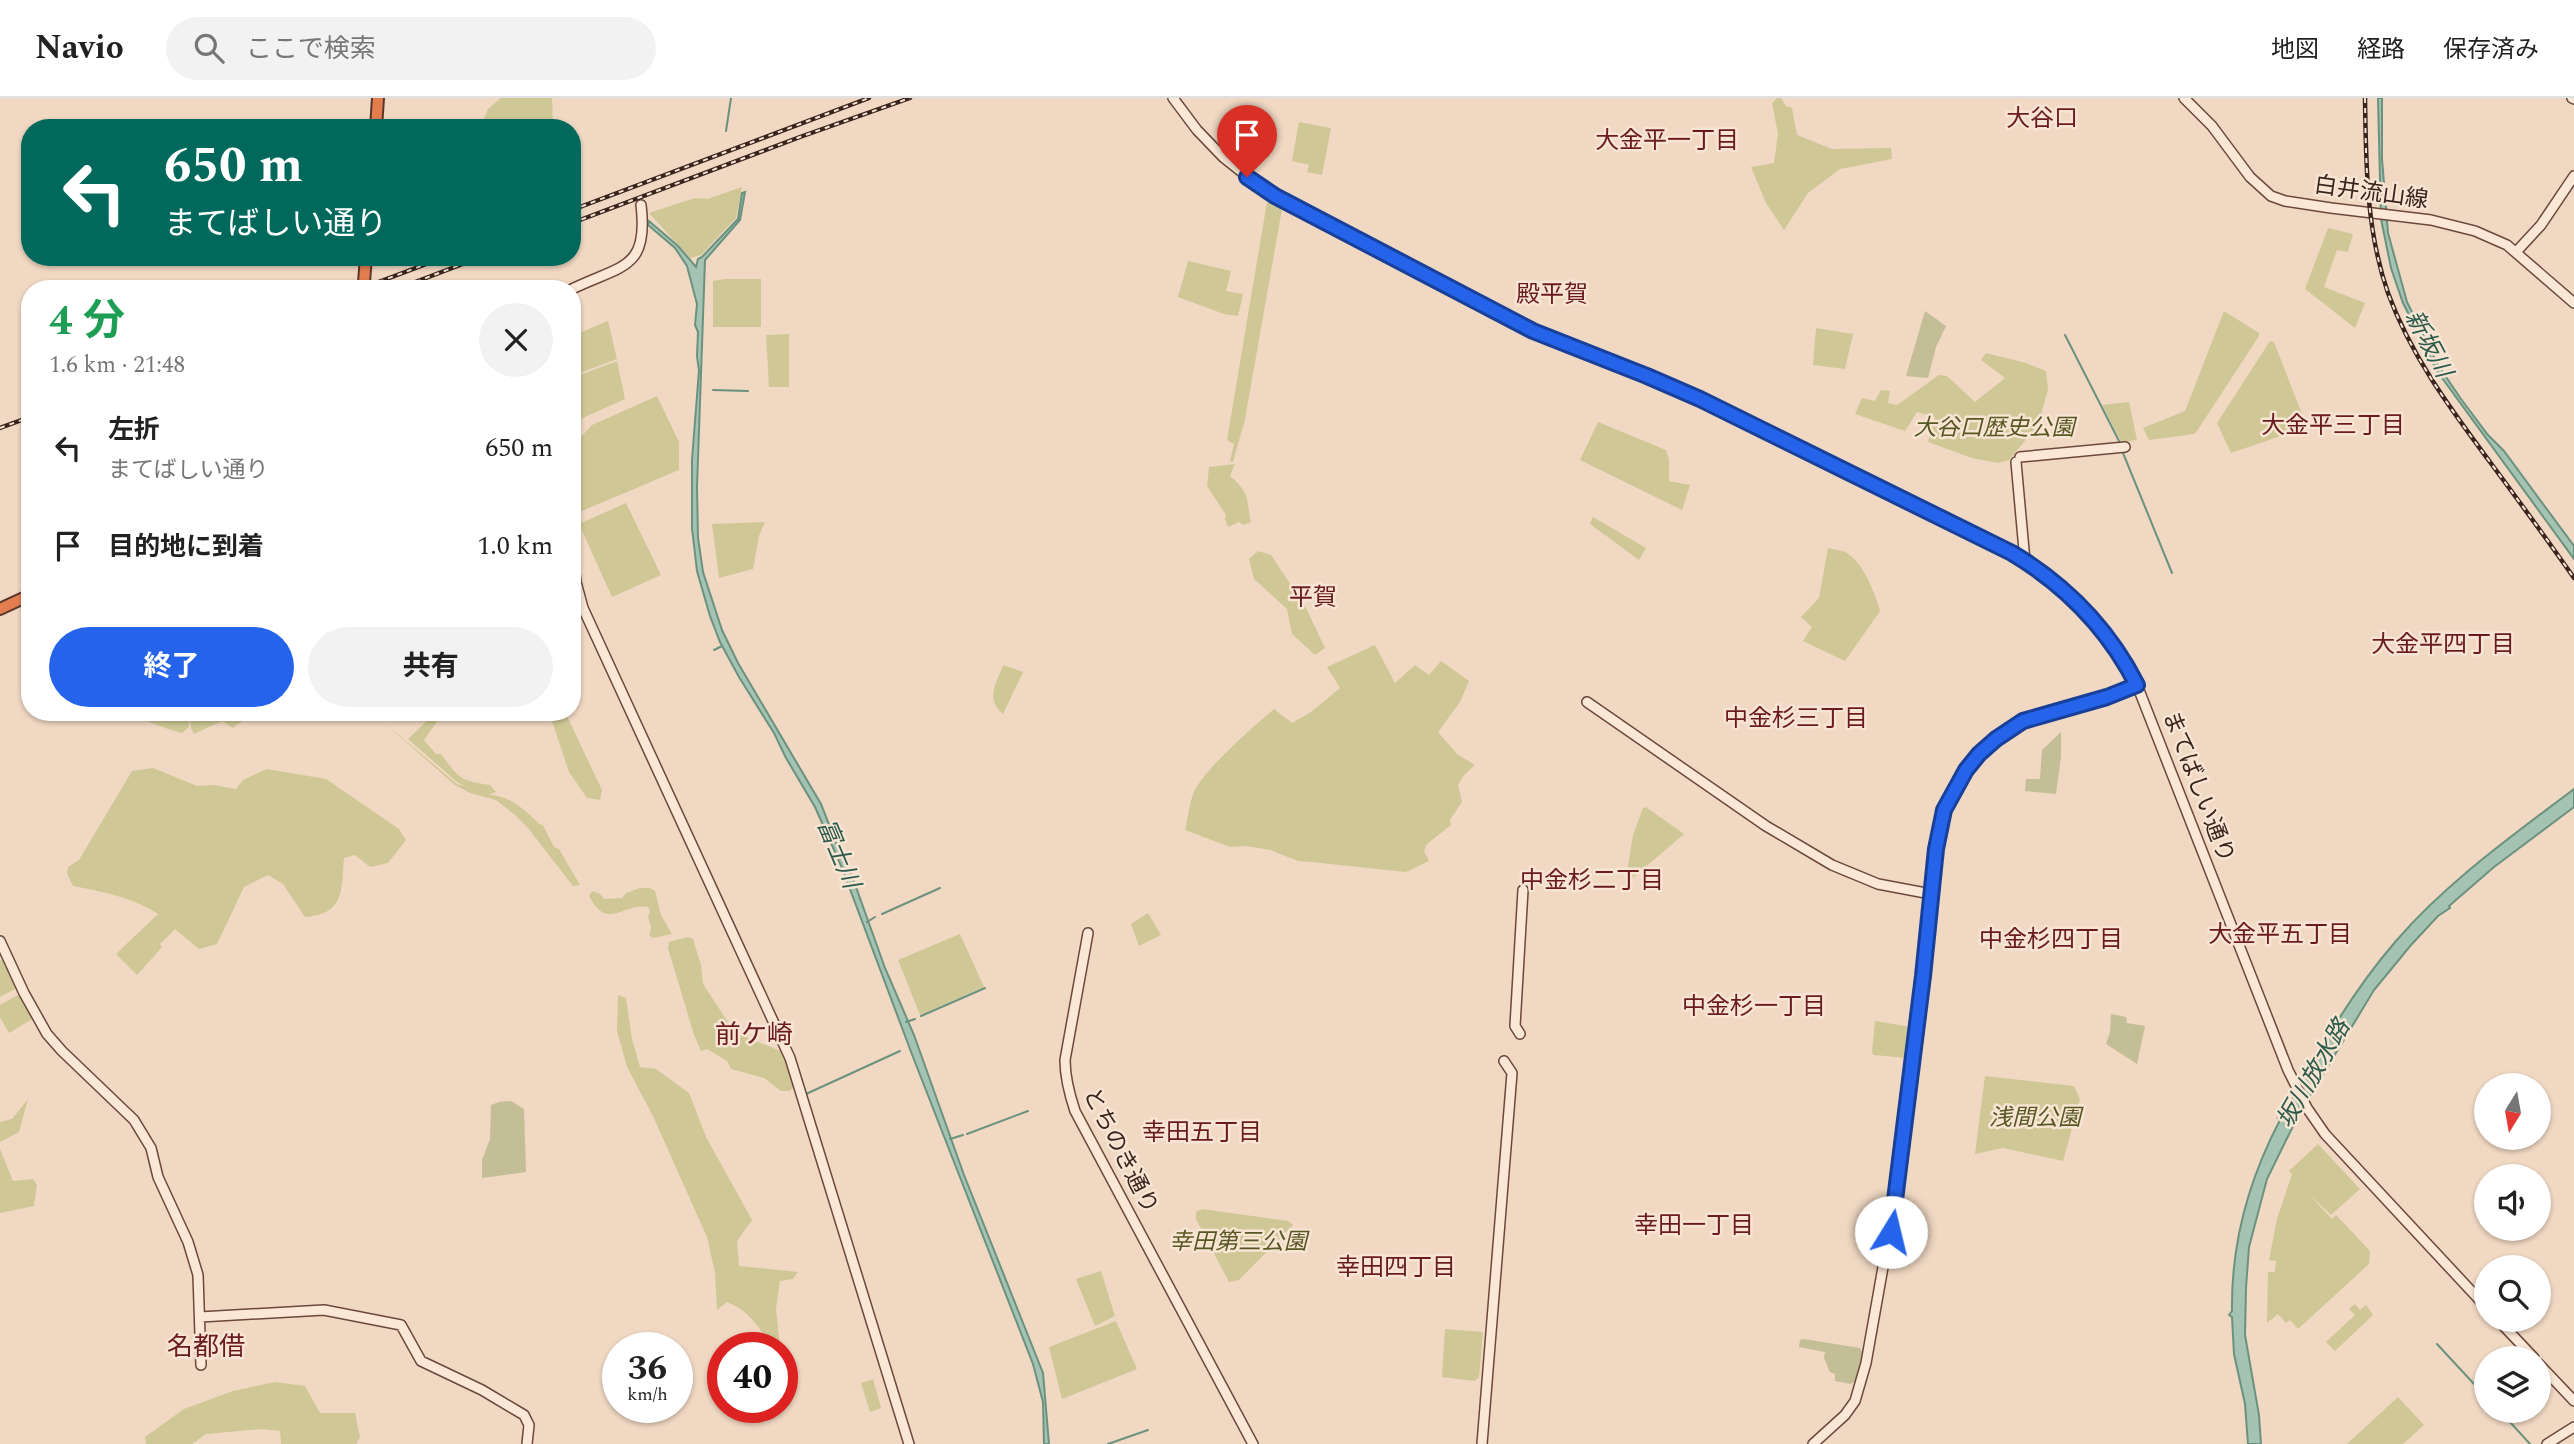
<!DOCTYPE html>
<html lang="ja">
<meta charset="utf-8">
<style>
body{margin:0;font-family:Spectral,"Noto Sans JP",serif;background:#f2f2f2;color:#222;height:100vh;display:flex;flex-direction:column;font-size:26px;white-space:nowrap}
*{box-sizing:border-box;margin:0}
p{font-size:23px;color:#767676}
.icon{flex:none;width:38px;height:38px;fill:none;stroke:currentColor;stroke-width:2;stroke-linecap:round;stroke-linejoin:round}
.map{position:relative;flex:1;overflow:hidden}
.drawer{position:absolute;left:21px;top:182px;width:560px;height:441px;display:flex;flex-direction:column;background:#fff;border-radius:28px;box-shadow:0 2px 5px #0004}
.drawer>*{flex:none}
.guide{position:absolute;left:21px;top:21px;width:560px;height:147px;border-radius:28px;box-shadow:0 2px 5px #0004;background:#00695c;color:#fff;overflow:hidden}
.needle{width:46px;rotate:191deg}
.tools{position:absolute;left:2474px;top:975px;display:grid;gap:14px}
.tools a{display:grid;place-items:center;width:77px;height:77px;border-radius:50%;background:#fff;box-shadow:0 2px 5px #0004;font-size:35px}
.speed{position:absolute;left:602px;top:1234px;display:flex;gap:14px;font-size:35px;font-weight:700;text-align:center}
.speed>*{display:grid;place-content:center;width:91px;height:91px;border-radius:50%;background:#fff;box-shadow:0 2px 5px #0004;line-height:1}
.speed small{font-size:18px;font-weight:400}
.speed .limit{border:10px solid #d22;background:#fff;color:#111}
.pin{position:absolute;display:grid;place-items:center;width:60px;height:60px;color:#fff;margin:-72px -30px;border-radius:50% 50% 50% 0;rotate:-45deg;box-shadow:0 0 7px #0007}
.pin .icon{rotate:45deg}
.me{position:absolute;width:77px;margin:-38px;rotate:9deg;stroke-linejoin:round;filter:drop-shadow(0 0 5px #0008)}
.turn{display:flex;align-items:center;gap:24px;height:147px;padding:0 28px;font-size:32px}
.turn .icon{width:91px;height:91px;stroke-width:2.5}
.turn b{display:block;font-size:49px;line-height:60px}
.round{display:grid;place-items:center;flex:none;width:74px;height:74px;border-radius:37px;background:#f2f2f2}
.headline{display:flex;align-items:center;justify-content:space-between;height:119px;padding:0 28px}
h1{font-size:42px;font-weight:700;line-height:52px;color:#1e9e55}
.primary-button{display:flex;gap:14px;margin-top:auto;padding:14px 28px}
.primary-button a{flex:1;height:80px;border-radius:42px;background:#2563eb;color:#fff;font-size:28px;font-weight:700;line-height:80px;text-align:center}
.primary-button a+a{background:#f2f2f2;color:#222}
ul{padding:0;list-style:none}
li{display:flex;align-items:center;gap:21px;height:98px;padding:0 28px}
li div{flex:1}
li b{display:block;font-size:26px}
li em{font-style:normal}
header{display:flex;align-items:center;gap:42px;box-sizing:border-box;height:98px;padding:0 35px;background:#fff;border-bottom:2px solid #e0e0e0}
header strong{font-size:33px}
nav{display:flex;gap:38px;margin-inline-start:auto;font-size:24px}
.search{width:490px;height:63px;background:#f2f2f2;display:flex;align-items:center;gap:18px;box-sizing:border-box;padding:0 24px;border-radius:38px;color:#767676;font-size:26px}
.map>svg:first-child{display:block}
.green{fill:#cfc896}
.cemetery{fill:#c3be95}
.water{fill:#a5c3b3;stroke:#6b927f;stroke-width:2}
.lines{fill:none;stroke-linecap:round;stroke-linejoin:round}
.stream{stroke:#6b927f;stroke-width:2}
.secondary-casing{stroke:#6d483c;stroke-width:12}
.highway-casing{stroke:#59372d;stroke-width:14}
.secondary{stroke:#fae7d6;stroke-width:9}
.highway{stroke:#e47e4f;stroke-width:10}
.rail-casing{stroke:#3a241d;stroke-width:4.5}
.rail{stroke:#f7e4d3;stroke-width:2;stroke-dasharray:5;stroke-linecap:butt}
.highway-bridge-casing{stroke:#59372d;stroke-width:14;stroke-linecap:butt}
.highway-bridge{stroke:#e47e4f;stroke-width:10}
.route-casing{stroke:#184099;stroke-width:18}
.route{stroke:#2563eb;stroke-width:12}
.labels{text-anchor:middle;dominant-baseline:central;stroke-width:5;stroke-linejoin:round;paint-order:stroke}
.street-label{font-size:23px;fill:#3a241d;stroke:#f7e4d3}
.park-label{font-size:23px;font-style:italic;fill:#575823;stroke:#f7e4d3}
.neighbourhood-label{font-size:24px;fill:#691b1d;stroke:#f7e4d3}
.water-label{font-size:24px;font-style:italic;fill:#2c5b4c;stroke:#f7e4d3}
.quarter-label{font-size:26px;fill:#691b1d;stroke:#f7e4d3}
</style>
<header>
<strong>Navio</strong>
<div class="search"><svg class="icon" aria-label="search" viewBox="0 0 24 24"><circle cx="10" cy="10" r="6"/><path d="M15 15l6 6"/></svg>ここで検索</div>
<nav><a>地図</a><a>経路</a><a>保存済み</a></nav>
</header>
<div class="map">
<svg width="2574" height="1346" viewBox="0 0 2574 1346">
<rect width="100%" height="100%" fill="#f0d8c2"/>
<!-- green -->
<path class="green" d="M 501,0 L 552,0 L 553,26 L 531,30 L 480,30 L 488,11 Z
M 1777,0 L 1781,0 L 1786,8 L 1792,10 L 1797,37 L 1832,51 L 1891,50 L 1892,61 L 1840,71 L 1808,95 L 1784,132 L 1766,105 L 1751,69 L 1774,65 L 1778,36 L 1772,5 Z
M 1299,24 L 1331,30 L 1322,77 L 1307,74 L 1309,67 L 1292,63 Z
M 742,89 L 736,120 L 701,157 L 690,160 L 649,115 L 695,100 L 708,101 Z
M 1267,104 L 1282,111 L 1245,321 L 1233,364 L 1230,363 L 1234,346 L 1227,342 Z
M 2328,130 L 2353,136 L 2348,154 L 2337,152 L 2324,189 L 2365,205 L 2355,230 L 2305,191 Z
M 1188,163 L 1231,173 L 1226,193 L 1243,196 L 1238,218 L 1224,216 L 1178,199 Z
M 725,181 L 761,181 L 761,229 L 713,229 L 713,183 Z
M 2224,213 L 2259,235 L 2259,238 L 2197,333 L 2194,336 L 2149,342 L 2143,330 L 2185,313 Z
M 608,223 L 617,261 L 572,278 L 572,238 Z
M 1816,230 L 1853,236 L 1845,271 L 1813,267 Z
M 789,236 L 789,289 L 769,289 L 766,237 Z
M 2270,243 L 2274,244 L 2307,329 L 2231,355 L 2217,325 Z
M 1986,255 L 2026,265 L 2046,273 L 2048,292 L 2038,327 L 2009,362 L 1998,365 L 1972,360 L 1928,344 L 1935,319 L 1917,314 L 1905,333 L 1855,316 L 1862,300 L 1875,303 L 1881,292 L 1890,293 L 1888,305 L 1897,307 L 1939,277 L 1947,278 L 1975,304 L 2005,280 L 1981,262 Z
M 617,263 L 625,301 L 574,324 L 572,280 Z
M 657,298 L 679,344 L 679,372 L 577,415 L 576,344 L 592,327 Z
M 2129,304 L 2137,342 L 2121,344 L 2102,307 Z
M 1598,324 L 1666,352 L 1669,361 L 1669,383 L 1690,387 L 1682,412 L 1580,362 Z
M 1235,366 L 1230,378 C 1251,396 1246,401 1251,424 L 1243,427 L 1239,424 L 1228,429 L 1225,421 L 1226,417 L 1207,388 L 1209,369 Z
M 626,405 L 661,477 L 612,499 L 579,426 Z
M 1593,419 L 1646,450 L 1639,462 L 1590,426 Z
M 765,424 L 759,438 L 753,471 L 719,480 L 712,426 Z
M 1828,450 C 1833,451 1840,452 1845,454 C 1863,463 1875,495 1880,513 L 1845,563 L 1803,543 L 1812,529 L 1801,519 L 1819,500 Z
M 1258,453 L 1271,457 L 1306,510 L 1325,550 L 1315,557 L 1292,536 L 1287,511 L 1254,481 L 1249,461 Z
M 1375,547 L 1395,585 L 1415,567 L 1429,577 L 1441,563 L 1469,583 L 1460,604 L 1438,634 L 1457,656 L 1475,667 L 1464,677 L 1458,687 L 1462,704 L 1450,722 L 1451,727 L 1427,746 L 1424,753 L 1429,763 L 1406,774 L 1311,764 L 1298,763 L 1270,752 L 1246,748 L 1230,749 L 1185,732 C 1188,720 1189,706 1194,694 C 1206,669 1252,630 1274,611 L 1292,625 L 1311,614 L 1340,590 L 1327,569 Z
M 1003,567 L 1023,574 L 1003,616 C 985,600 996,587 1003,567 Z
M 134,614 L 183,614 L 188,618 L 189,629 L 182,635 C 165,631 149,624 133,616 Z
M 193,614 L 262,614 C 254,622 244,619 233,630 L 222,623 L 194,636 L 191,630 L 190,619 Z
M 436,614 L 443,615 L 424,642 L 436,656 L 441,656 C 460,681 458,682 490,687 L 496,694 L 489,697 C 507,696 527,713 539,726 L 543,727 L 554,749 L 559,751 L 580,787 L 573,788 L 528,730 L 515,717 L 496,702 L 470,695 L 455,687 L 381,622 L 457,686 L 465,688 L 457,684 L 408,641 Z
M 549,614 L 565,614 L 602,692 L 600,702 L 587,700 L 569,674 Z
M 153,670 L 197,688 L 214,687 L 236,691 L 243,682 L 267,671 L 326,681 L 399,731 L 406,742 L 388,765 L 370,769 L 355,757 L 344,760 C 341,791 346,816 305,819 L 283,786 L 268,777 L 244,789 L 217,846 L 199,851 L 175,831 L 160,846 L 162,849 L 137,877 L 116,856 L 158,816 C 135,800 100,793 73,788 L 67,775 L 68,769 L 79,762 L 132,673 Z
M 1646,709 L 1684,736 L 1629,783 L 1626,781 L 1633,737 L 1643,710 Z
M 640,790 L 650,790 L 655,793 L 661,817 L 672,836 L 653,840 L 649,837 L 651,830 L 648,819 L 650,813 L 648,809 C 622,805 608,834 589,798 L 592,793 L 600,796 L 604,801 L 622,800 L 626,795 Z
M 1148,815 L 1161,837 L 1139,848 L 1131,826 Z
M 960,836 L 984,889 L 920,917 L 898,862 Z
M 688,839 L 693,841 L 701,867 L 703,886 L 730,927 L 748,940 L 783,954 L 793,989 L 790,993 L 781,993 L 764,980 L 731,971 L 727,963 L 707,951 L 701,953 L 694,937 L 668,850 L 669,844 Z
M 4,860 L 17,890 L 0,899 L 0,863 Z
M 20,896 L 34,920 L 9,935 L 0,919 L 0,907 Z
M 618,897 L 626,900 L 632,941 L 640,969 L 656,971 L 689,995 L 706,1039 L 752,1122 L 737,1143 L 739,1168 L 798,1174 L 793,1181 L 780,1183 L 776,1211 L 780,1249 L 772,1249 C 760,1231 749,1212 727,1204 L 717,1212 L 715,1175 L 707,1139 L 653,1018 L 627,969 L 617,933 Z
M 1875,923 L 1911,929 L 1908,960 L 1874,957 L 1872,954 Z
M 1985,978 L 2074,988 L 2080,1001 L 2063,1063 L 2003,1050 L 1975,1056 Z
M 28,1001 L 19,1034 L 0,1044 L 0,1024 L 12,1021 Z
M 2318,1046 L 2360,1091 L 2331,1117 L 2308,1095 L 2332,1121 L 2336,1117 L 2370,1153 L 2369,1166 L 2298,1231 L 2290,1222 L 2286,1225 L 2278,1216 L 2267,1225 L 2268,1174 L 2275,1174 L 2276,1163 L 2269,1162 L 2277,1121 L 2292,1076 L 2289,1073 Z
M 0,1051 L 13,1083 L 33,1081 L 37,1087 L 34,1108 L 0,1115 Z
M 1202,1111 L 1288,1123 L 1293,1127 L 1239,1182 L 1229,1184 L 1196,1121 L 1196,1114 Z
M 1101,1173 L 1115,1218 L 1095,1228 L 1076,1181 Z
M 2355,1206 L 2360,1212 L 2366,1207 L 2373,1217 L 2335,1253 L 2326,1244 L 2355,1217 L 2349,1211 Z
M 1116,1223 L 1137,1271 L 1062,1301 L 1049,1249 Z
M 1445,1231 L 1483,1234 L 1479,1280 L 1474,1283 L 1442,1279 Z
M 873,1281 L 881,1310 L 870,1314 L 861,1285 Z
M 275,1284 L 305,1288 L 320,1315 L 355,1315 L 360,1339 L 356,1346 L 281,1346 L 280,1333 L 261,1331 L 206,1336 L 192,1346 L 146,1346 L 145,1339 L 184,1311 L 233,1293 Z
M 2398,1299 L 2424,1327 L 2403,1346 L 2347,1346 Z"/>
<!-- cemetery -->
<path class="cemetery" d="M 1925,213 L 1946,228 L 1936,249 L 1928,280 L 1906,278 Z
M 2061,634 L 2061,659 L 2056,696 L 2025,693 L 2026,681 L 2040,681 L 2042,652 Z
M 2111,916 L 2126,919 L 2127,925 L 2145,928 L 2137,966 L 2106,946 L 2110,934 Z
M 511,1003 L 524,1011 L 526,1074 L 482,1080 L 482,1062 L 490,1041 L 491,1007 L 499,1004 Z
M 1804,1241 L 1860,1250 L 1863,1256 L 1857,1282 L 1851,1286 L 1835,1283 L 1835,1276 L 1830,1274 L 1824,1260 L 1825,1254 L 1799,1249 L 1800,1242 Z"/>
<!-- water -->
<path class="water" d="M 2378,0 L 2382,0 L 2382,61 L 2388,135 L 2407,204 L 2438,267 L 2461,301 L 2488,337 L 2504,353 L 2574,448 L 2574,461 L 2437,273 L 2403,205 L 2391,170 L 2381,121 Z
M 745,94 L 740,122 L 705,162 L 697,389 L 698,440 L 703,474 L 722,532 L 738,565 L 821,706 L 844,765 L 852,778 L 885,870 L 914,937 L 964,1077 L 1043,1275 L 1049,1346 L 1044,1346 L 1043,1304 L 1033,1266 L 913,959 L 842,770 L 815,709 L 786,660 L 774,635 L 739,579 L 720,544 L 710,518 L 697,473 L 692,430 L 692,362 L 699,272 L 697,258 L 698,234 L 695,227 L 697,206 L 687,168 L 675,150 L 648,127 L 649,123 L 678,148 L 696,169 L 698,161 L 702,159 L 738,121 L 742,95 Z
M 2574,691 L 2574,709 L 2494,769 L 2449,808 L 2450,810 L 2438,818 L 2411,847 L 2374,892 L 2299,1016 L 2267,1081 L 2249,1149 L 2246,1190 L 2245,1237 L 2259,1317 L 2261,1346 L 2248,1346 L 2245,1306 L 2234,1256 L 2232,1219 L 2229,1217 L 2232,1213 C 2231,1146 2249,1081 2280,1022 L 2278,1020 L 2283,1018 C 2316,957 2350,896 2396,843 C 2447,784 2512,738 2574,691 Z"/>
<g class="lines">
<!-- stream -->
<path class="stream" d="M 726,33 L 731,0
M 2065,237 L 2120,345
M 713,292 L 748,293
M 2123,355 L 2172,475
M 714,552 L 722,548
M 882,816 L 940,790
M 867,824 L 875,819
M 921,918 L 985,890
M 906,924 L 915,921
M 806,996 L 900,953
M 967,1036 L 1028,1013
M 950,1041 L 963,1037
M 2437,1246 L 2487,1300
M 2499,1312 L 2530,1346
M 1108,1346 L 1148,1332"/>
<!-- secondary casing -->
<g class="secondary-casing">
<path id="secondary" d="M 1173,0 L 1197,32 L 1223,59 L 1262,90 L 1298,111 L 1533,233 L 1700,301 L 2012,455 C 2067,489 2107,530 2137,587 L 2288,972 L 2307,1010 L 2325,1036 L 2487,1210
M 2184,0 L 2212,28 L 2250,79 L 2271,98 L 2285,103 L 2331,110 L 2431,122 L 2475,133 L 2507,147 L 2574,205
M 2572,0 L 2574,1
M 2516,154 L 2541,127 L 2574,78
M 572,191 C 621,167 649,172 641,107
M 2020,359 L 2125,349
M 2016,364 L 2025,463
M 572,450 L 576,484 L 583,510 L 790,960 L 909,1346
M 1587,604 L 1766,728 L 1832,767 L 1878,786 L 1931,796
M 1088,835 L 1065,962 C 1065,980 1069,995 1075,1013 L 1253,1346
M 0,843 L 24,895 L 47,936 L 62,953 L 134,1022 L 151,1050 L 158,1079 L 188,1144 L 198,1177 L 201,1267
M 1520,936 L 1515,928 L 1523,792
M 200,1219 L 324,1212 L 401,1227 L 421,1263 L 482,1292 L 524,1317 L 529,1327 L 527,1346
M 2498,1222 L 2534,1260
M 2539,1266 L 2574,1303
M 1482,1346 L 1512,975 L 1504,963
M 1813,1346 L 1845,1317 L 1855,1303 L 1866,1265 L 1899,1079 L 1936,751 C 1945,697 1971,647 2024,623 C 2036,617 2052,615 2066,611 C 2090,604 2114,597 2137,587
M 2547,1346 L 2574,1329"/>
</g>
<!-- highway casing -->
<g class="highway-casing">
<path id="highway" d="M 376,30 L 378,0
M 364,184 L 366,159
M 0,511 L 30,497"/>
</g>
<!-- secondary -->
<use href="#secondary" class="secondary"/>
<!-- highway -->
<use href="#highway" class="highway"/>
<!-- rail casing -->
<g class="rail-casing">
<path id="rail" d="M 2365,0 C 2366,66 2366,132 2388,195 C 2411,258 2450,310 2490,364 C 2518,402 2547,441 2574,480
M 572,112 L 869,0
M 572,125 L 800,39 L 910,0
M 360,191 L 445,159
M 397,191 L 481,159
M 0,330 L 30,319"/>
</g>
<!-- rail -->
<use href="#rail" class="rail"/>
<!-- highway-bridge casing -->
<g class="highway-bridge-casing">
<path id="highway-bridge" d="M 363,191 L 364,184"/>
</g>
<!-- highway-bridge -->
<use href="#highway-bridge" class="highway-bridge"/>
</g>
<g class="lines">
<!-- route casing -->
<g class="route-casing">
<path id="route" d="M 1247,79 L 1275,98 L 1533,233 L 1647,278 L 1700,301 L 2012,455 C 2067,488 2108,530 2137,587 L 2107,599 L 2023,623 L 1996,641 L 1979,656 L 1966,672 L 1944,712 L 1936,751 L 1923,878 L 1891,1134"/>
</g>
<!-- route -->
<use href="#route" class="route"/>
</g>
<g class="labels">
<!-- street labels -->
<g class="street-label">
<text transform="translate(2371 95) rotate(8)">白井流山線</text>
<text transform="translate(2198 689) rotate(69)">まてばしい通り</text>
<text transform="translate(1120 1053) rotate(63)">とちのき通り</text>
</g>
<!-- park labels -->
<g class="park-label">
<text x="1994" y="330">大谷口歴史公園</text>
<text x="2035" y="1020">浅間公園</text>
<text x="1238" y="1144">幸田第三公園</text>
</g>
<!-- neighbourhood labels -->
<g class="neighbourhood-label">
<text x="2042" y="21">大谷口</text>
<text x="1667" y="43">大金平一丁目</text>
<text x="1552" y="197">殿平賀</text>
<text x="2333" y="328">大金平三丁目</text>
<text x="1313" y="500">平賀</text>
<text x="2443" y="547">大金平四丁目</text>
<text x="1796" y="621">中金杉三丁目</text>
<text x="1592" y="783">中金杉二丁目</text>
<text x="2280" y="837">大金平五丁目</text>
<text x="2051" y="842">中金杉四丁目</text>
<text x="1754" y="909">中金杉一丁目</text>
<text x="1202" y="1035">幸田五丁目</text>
<text x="1694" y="1128">幸田一丁目</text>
<text x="1396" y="1170">幸田四丁目</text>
</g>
<!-- water labels -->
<g class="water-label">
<text transform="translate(2428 246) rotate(62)">新坂川</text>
<text transform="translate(838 756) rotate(67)">富士川</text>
<text transform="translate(2314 976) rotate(-60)">坂川放水路</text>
</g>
<!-- quarter labels -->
<g class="quarter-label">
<text x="754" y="937">前ケ崎</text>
<text x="206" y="1249">名都借</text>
</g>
</g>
</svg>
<div class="tools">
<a><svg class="needle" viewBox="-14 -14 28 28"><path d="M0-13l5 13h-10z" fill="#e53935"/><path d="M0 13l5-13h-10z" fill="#767676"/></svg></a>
<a><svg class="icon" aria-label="sound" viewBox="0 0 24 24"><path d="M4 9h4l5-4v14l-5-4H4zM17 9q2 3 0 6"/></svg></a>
<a><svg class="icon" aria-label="search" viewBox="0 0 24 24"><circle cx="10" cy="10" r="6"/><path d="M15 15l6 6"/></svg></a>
<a><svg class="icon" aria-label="layers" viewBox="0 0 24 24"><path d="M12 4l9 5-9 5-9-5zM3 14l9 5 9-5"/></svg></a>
</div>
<div class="speed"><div>36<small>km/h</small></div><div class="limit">40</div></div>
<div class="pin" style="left:1247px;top:79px;background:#d93025"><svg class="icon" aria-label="arrive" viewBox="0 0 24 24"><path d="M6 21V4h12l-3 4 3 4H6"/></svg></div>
<svg class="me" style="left:1891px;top:1134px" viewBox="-20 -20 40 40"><circle r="19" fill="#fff"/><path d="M0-13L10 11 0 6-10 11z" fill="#2563eb"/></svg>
<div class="guide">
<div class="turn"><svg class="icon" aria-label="left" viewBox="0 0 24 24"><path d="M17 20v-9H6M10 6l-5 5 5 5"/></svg><div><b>650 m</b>まてばしい通り</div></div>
</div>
<section class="drawer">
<div class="headline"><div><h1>4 分</h1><p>1.6 km · 21:48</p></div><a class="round"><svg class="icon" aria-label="close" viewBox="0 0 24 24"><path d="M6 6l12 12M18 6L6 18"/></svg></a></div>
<ul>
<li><svg class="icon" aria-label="left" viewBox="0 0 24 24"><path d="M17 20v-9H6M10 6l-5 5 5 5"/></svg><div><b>左折</b><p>まてばしい通り</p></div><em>650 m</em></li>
<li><svg class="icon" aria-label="arrive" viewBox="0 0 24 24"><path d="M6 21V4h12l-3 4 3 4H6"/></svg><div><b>目的地に到着</b></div><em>1.0 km</em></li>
</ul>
<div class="primary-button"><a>終了</a><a>共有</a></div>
</section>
</div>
